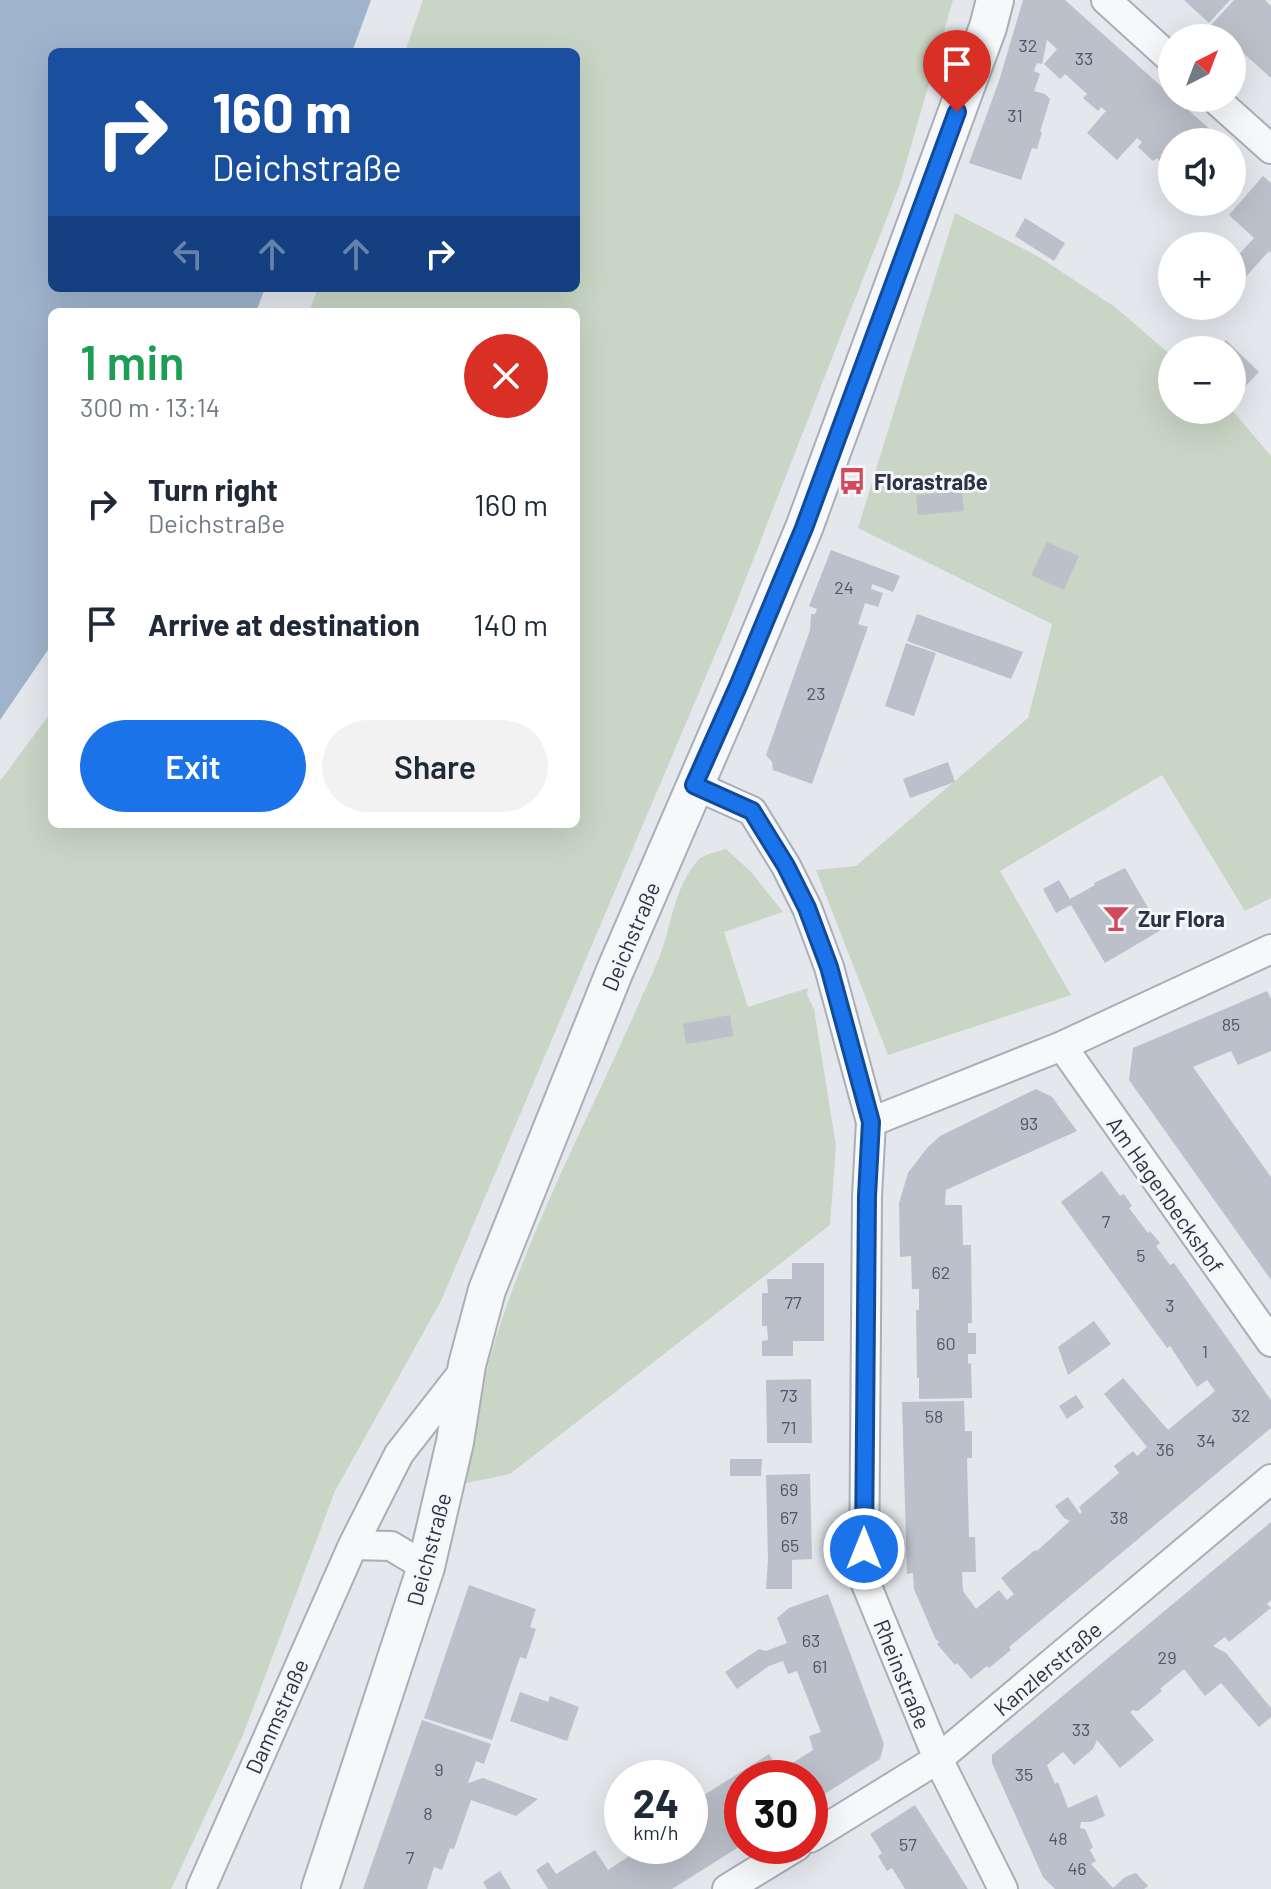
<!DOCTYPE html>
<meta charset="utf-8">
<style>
body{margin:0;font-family:Barlow,sans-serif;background:#f2f2f3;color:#1f2937;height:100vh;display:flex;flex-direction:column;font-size:30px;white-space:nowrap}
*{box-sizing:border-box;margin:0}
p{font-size:26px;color:#747a83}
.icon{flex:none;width:44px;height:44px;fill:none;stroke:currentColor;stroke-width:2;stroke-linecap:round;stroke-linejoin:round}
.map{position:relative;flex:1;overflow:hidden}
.panel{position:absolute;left:48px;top:308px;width:532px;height:520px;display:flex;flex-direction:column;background:#fff;border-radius:12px;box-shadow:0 8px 32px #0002}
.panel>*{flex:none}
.hud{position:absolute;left:48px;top:48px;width:532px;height:244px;border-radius:12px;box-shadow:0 8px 32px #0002;background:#1a4fa0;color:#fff;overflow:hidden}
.needle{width:52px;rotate:42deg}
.fabs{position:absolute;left:1158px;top:24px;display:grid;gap:16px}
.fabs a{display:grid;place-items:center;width:88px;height:88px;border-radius:50%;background:#fff;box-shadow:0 8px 32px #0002;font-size:40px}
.speed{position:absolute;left:604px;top:1760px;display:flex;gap:16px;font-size:40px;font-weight:700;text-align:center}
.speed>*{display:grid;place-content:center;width:104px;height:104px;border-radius:50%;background:#fff;box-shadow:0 8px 32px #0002;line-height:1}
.speed small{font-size:20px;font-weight:400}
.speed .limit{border:12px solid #d22;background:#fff;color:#111}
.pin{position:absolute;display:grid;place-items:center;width:68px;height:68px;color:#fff;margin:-82px -34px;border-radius:50% 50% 50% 0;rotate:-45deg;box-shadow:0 0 8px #0007}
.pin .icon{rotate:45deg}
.me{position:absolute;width:88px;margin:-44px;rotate:0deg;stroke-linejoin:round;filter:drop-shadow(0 0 6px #0008)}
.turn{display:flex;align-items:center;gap:28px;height:168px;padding:0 32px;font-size:36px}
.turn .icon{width:104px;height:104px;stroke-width:2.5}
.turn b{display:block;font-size:56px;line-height:68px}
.lanes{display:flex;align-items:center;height:76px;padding:0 32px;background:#0003;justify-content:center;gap:40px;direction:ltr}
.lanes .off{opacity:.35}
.round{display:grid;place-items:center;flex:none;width:84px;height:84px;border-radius:42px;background:#f2f2f3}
.summary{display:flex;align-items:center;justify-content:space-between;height:136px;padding:0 32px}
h1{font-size:48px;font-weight:600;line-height:60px;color:#1e9e55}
.button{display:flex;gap:16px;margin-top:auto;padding:16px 32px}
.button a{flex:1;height:92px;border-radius:48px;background:#1a73e8;color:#fff;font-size:32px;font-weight:600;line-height:92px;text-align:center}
.button a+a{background:#f2f2f3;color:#1f2937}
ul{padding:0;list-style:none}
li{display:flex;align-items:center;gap:24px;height:120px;padding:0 32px}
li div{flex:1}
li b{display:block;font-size:30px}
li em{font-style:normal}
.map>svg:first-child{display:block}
.green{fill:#c9d6c5}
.water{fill:#9fb4cc}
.building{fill:#bbc0ca}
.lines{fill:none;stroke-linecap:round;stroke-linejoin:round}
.minor-casing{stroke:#a9aeb7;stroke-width:32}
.tertiary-casing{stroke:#a9aeb7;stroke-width:40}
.minor{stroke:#f7f8fa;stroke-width:28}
.tertiary{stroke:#f7f8fa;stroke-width:36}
.route-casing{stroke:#114b97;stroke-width:20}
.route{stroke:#1a73e8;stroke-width:14}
.labels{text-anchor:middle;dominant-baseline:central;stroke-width:6;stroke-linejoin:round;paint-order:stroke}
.number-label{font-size:18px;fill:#4f5766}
.poi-label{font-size:22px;font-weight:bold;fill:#2b3445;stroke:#f4f6f9;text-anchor:start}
.street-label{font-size:22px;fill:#2b3445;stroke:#f4f6f9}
</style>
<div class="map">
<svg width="1271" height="1889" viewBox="0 0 1271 1889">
<rect width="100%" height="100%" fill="#e4e7ec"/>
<!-- green -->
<path class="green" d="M 423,0 L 953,0 L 900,184 L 728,624 L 441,1301 L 335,1491 L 243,1735 L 171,1889 L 0,1889 L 0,781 L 52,711 L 52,824 L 576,824 L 576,312 L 309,312 L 318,288 L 576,288 L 576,52 L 405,52 Z
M 955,213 L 1039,257 L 1115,307 L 1172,356 L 1172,410 L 1232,410 L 1271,456 L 1271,898 L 1245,911 L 1162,775 L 1000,871 L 1071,995 L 888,1055 L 816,870 L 856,866 L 1028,718 L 1052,624 L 858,528 Z
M 726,849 L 751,872 L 783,912 L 724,932 L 748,1007 L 808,988 L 807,995 L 814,1009 L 836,1146 L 830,1225 L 510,1474 L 466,1483 C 482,1308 575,1153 643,994 C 649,981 655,969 660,955 C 673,921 673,890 698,860 C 704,854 717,852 726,849 Z"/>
<!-- water -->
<path class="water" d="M 0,0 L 371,0 L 352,52 L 52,52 L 52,288 L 265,288 L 256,312 L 52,312 L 52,644 L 0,720 Z"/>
<!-- building -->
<path class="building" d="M 1023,0 L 1065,0 L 1172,96 L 1172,98 L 1175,98 L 1224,142 L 1172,142 L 1172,172 L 1157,158 L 1153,161 L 1138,147 L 1142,142 L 1137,138 L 1117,160 L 1087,133 L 1106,111 L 1101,107 L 1098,111 L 1083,98 L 1087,94 L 1065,74 L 1060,79 L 1044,64 L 1057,49 L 1047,40 L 1042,64 L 1037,63 L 1034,71 L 1040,74 L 1034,91 L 1045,94 L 1050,99 L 1040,132 L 1042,132 L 1037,149 L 1032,148 L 1021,180 L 969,163 L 999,81 Z
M 1184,0 L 1230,0 L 1209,23 Z
M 1234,0 L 1265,0 L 1271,6 L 1271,78 L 1232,43 L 1232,38 L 1226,38 L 1211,25 Z
M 1263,176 L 1271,183 L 1271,253 L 1269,251 L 1234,290 L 1232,288 L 1232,262 L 1254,238 L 1229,215 Z
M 1025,218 L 1065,243 L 1054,261 L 1015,236 Z
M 1226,340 L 1259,372 L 1234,398 L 1232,396 L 1232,350 L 1218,350 Z
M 962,491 L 964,511 L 918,515 L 916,495 Z
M 1047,542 L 1079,556 L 1064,590 L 1031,575 Z
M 831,550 L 900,576 L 893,592 L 872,584 L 871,589 L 883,593 L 878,607 L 865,603 L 858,624 L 868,627 L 812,784 L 773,770 L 772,762 L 766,755 L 810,630 L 811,614 L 815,614 L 817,609 L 809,606 Z
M 917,614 L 1023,652 L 1011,679 L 907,641 Z
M 906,643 L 936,653 L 914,716 L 885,706 Z
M 948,762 L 955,782 L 910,798 L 903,779 Z
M 1125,868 L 1161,930 L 1105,963 L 1071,905 L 1056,913 L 1043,889 L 1059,880 L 1070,899 L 1095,885 L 1094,883 Z
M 1267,991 L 1271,999 L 1271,1051 L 1238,1065 L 1231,1051 L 1193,1067 L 1271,1177 L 1271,1280 L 1129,1080 L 1133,1048 Z
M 730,1015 L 733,1036 L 686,1044 L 683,1024 Z
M 1036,1089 L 1052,1097 L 1077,1131 L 946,1190 L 945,1205 L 962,1205 L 963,1245 L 971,1245 L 972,1323 L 968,1323 L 968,1333 L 976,1333 L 976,1354 L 968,1354 L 968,1364 L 971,1363 L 972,1398 L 919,1399 L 919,1378 L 917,1378 L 916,1310 L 919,1310 L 919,1289 L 912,1289 L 911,1256 L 900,1257 L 899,1203 L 908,1173 L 927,1148 L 940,1136 Z
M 1102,1171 L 1120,1196 L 1124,1194 L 1132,1206 L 1129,1208 L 1148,1233 L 1150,1231 L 1160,1243 L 1156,1246 L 1170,1265 L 1174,1263 L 1271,1400 L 1271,1428 L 1009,1647 L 1011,1650 L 989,1668 L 987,1666 L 971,1679 L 957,1663 L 955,1665 L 937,1644 L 939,1642 L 935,1638 L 914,1589 L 913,1573 L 907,1574 L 902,1402 L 964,1401 L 965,1431 L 972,1431 L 972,1458 L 967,1458 L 969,1537 L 975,1537 L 976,1572 L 962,1572 L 963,1591 L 976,1609 L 999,1590 L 1007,1600 L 1014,1594 L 1001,1578 L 1035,1550 L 1037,1551 L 1070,1521 L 1064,1518 L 1055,1506 L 1068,1497 L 1080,1514 L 1082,1512 L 1079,1507 L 1119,1473 L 1114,1466 L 1133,1451 L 1137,1456 L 1147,1447 L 1104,1394 L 1123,1378 L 1168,1430 L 1215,1391 L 1207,1380 L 1197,1387 L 1170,1346 L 1167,1348 L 1061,1202 Z
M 792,1263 L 824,1263 L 824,1341 L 793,1341 L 793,1356 L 762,1356 L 762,1341 L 768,1340 L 767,1326 L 762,1326 L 762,1293 L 768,1293 L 767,1279 L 792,1279 Z
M 1094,1321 L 1111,1344 L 1068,1375 L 1058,1347 Z
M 811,1379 L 812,1443 L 767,1443 L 766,1380 Z
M 1076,1395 L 1084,1407 L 1067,1419 L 1059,1406 Z
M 730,1459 L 762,1459 L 761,1476 L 730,1476 Z
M 810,1474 L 812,1559 L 792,1560 L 792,1589 L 766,1589 L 768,1560 L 766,1475 Z
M 1271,1522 L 1271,1600 L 1267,1604 L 1271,1608 L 1229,1642 L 1225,1637 L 1213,1646 L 1226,1653 L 1271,1708 L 1271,1717 L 1259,1727 L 1221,1683 L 1205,1696 L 1184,1669 L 1160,1689 L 1162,1691 L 1138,1711 L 1133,1710 L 1130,1712 L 1154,1740 L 1120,1768 L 1097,1740 L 1093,1749 L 1074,1765 L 1063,1752 L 1047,1765 L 1055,1784 L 1058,1782 L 1068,1808 L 1097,1795 L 1105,1816 L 1091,1822 L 1081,1822 L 1080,1828 L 1085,1829 L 1093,1847 L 1090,1850 L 1096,1861 L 1091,1864 L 1113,1888 L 1125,1877 L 1136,1873 L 1148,1886 L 1144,1889 L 1055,1889 L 1043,1877 L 992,1763 L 992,1755 Z
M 469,1585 L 536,1609 L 530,1627 L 536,1629 L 526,1659 L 520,1657 L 492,1740 L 424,1718 Z
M 828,1594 L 884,1744 L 880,1759 L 810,1803 L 810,1778 L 742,1778 L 742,1845 L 672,1889 L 548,1889 L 536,1870 L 548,1862 L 556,1874 L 595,1850 L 608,1870 L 634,1853 L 629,1846 L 690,1846 L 690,1804 L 769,1754 L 780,1771 L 813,1750 L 809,1736 L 821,1732 L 797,1671 L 788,1674 L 783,1661 L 769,1666 L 737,1689 L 725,1672 L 759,1649 L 766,1651 L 787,1643 L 777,1618 L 789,1608 Z
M 520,1692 L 548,1702 L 550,1696 L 579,1707 L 567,1741 L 510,1721 Z
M 422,1720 L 491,1744 L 484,1764 L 476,1761 L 468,1783 L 483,1778 L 538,1799 L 516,1816 L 471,1800 L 454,1849 L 450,1848 L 442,1870 L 434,1867 L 427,1889 L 363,1889 Z
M 915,1805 L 950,1860 L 968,1889 L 905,1889 L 892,1868 L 887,1871 L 878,1856 L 882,1853 L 870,1834 Z
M 500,1871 L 511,1889 L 487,1889 L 483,1882 Z"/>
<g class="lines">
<!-- minor casing -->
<g class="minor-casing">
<path id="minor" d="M 1106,0 L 1172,60
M 1214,98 L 1271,149
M 694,785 L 752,811 L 786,866 L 807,908 L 829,967 L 871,1122 L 867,1196 L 864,1579 L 938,1759 L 1003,1889
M 1062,1046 L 1271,1342
M 871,1122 L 1062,1046 L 1271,949
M 353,1545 L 391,1546 L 426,1567
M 810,1838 L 938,1759 L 1271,1479
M 201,1889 L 353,1545 L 399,1454 L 466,1368
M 727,1889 L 797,1846"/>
</g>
<!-- tertiary casing -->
<g class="tertiary-casing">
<path id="tertiary" d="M 320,1889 L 426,1567 L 455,1442 L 467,1365 L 487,1290 L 614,973 L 739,684 L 804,528 L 988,27 L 995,0"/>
</g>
<!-- minor -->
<use href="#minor" class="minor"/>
<!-- tertiary -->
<use href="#tertiary" class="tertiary"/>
</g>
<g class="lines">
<!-- route casing -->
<g class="route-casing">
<path id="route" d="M 864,1549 L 867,1196 L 871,1122 L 829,967 L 807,908 L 786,866 L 752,811 L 694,785 L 739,684 L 804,528 L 957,112"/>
</g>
<!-- route -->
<use href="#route" class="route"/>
</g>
<!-- icons -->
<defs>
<g id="bus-bare" transform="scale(2.16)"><path d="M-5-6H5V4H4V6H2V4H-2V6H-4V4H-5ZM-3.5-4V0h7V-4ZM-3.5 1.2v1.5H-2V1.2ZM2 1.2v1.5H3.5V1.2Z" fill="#d1495b" stroke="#f4f6f9" stroke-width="2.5" paint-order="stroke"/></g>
<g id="bar-bare" transform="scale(2.16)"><path d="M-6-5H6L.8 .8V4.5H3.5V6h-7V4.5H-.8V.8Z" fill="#d1495b" stroke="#f4f6f9" stroke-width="2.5" paint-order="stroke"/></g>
</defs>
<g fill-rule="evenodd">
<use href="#bus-bare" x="852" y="481"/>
<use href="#bar-bare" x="1116" y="918"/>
</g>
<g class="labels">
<!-- number labels -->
<g class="number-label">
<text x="1028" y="45">32</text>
<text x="1084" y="58">33</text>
<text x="1015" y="115">31</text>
<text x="844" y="587">24</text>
<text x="816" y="693">23</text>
<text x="1231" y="1024">85</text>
<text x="1029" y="1123">93</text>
<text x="1106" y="1221">7</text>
<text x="1141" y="1255">5</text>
<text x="941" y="1272">62</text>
<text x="793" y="1302">77</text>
<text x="1170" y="1305">3</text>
<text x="946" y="1343">60</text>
<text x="1205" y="1351">1</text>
<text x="789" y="1395">73</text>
<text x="1241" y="1415">32</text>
<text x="934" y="1416">58</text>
<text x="789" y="1427">71</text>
<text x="1206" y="1440">34</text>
<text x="1165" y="1449">36</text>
<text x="789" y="1489">69</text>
<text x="789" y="1517">67</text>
<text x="1119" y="1517">38</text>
<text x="790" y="1545">65</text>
<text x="811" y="1640">63</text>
<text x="1167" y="1657">29</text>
<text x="820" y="1666">61</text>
<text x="1081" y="1729">33</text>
<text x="439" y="1769">9</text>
<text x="1024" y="1774">35</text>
<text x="428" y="1813">8</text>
<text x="1058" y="1838">48</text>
<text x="908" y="1844">57</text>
<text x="410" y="1857">7</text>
<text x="1077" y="1868">46</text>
</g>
<!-- poi labels -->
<g class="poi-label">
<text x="874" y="481">Florastraße</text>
<text x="1138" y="918">Zur Flora</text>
</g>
<!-- street labels -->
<g class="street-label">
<text transform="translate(630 936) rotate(-67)">Deichstraße</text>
<text transform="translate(1166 1194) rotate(55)">Am Hagenbeckshof</text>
<text transform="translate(428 1549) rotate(-75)">Deichstraße</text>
<text transform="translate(1047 1668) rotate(-40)">Kanzlerstraße</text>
<text transform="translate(903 1674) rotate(68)">Rheinstraße</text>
<text transform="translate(276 1716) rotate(-66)">Dammstraße</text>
</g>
</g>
</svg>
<div class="fabs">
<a><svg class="needle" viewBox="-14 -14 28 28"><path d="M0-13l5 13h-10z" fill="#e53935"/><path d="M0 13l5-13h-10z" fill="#747a83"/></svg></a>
<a><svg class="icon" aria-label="sound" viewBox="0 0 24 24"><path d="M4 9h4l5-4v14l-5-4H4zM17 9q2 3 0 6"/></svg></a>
<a>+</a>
<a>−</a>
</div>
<div class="speed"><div>24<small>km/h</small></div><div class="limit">30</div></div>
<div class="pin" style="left:957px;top:112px;background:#d93025"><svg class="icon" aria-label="arrive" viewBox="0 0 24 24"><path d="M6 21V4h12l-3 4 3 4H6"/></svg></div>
<svg class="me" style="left:864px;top:1549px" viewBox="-20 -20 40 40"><circle r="17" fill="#1a73e8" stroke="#fff" stroke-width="3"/><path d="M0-11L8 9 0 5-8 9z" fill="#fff"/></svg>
<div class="hud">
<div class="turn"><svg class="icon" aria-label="right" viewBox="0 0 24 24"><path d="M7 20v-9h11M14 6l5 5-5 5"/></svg><div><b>160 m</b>Deichstraße</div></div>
<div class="lanes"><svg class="icon off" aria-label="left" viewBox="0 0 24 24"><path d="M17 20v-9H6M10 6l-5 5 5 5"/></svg><svg class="icon off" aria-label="ahead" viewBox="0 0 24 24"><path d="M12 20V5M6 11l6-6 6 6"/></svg><svg class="icon off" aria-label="ahead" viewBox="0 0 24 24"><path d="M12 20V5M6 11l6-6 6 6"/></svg><svg class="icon" aria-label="right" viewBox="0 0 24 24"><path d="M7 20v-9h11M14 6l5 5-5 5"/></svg></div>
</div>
<section class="panel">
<div class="summary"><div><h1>1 min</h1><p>300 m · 13:14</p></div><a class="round" style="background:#d93025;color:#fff"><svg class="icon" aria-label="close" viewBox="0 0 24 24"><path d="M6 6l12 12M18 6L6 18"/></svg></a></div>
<ul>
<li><svg class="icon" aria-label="right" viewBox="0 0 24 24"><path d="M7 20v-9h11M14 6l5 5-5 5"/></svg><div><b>Turn right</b><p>Deichstraße</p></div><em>160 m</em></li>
<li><svg class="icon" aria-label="arrive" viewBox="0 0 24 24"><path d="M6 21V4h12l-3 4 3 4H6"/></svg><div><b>Arrive at destination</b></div><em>140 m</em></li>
</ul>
<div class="button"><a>Exit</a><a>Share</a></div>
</section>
</div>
